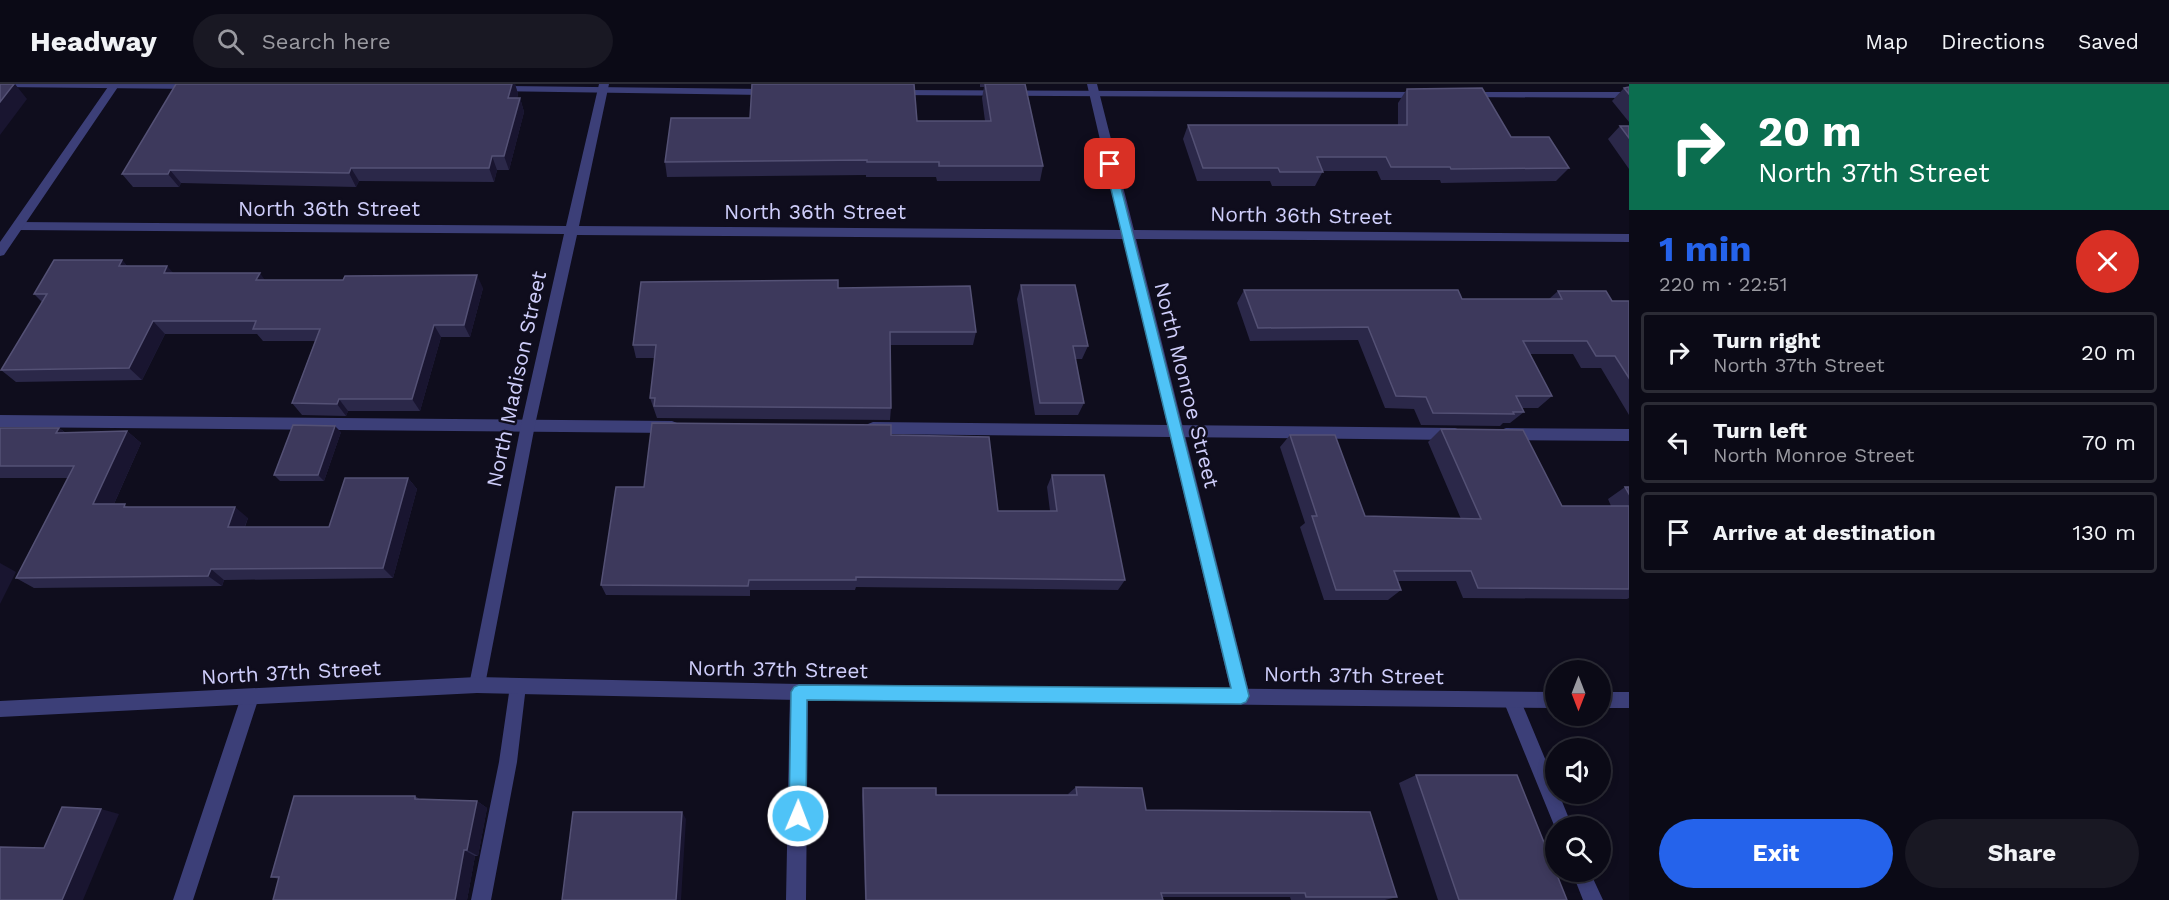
<!DOCTYPE html>
<meta charset="utf-8">
<style>
body{margin:0;font-family:"Work Sans",sans-serif;background:#191823;color:#f1f3f6;height:100vh;display:flex;flex-direction:column;font-size:22px;white-space:nowrap}
*{box-sizing:border-box;margin:0}
p{font-size:20px;color:#9a9aa1}
.icon{flex:none;width:33px;height:33px;fill:none;stroke:currentColor;stroke-width:2;stroke-linecap:round;stroke-linejoin:round}
.map{position:relative;flex:1;overflow:hidden}
.drawer{display:flex;flex-direction:column;background:#0b0a16;width:540px}
.drawer>*{flex:none}
.top-card{background:#0b6e4f;color:#fff;overflow:hidden}
.needle{width:39px;rotate:180deg}
.fabs{position:absolute;left:1545px;top:576px;display:grid;gap:12px}
.fabs a{display:grid;place-items:center;width:66px;height:66px;border-radius:50%;background:#0b0a16;box-shadow:0 3px 9px #0003,0 0 0 2px #2b2b35;font-size:30px}
.pin{position:absolute;display:grid;place-items:center;width:51px;height:51px;color:#fff;margin:-26px;border-radius:12px;box-shadow:0 3px 9px #0006}
.me{position:absolute;width:66px;margin:-33px;rotate:1deg;stroke-linejoin:round;filter:drop-shadow(0 0 4px #0008)}
.turn{display:flex;align-items:center;gap:21px;height:126px;padding:0 30px;font-size:27px}
.turn .icon{width:78px;height:78px;stroke-width:2.5}
.turn b{display:block;font-size:42px;line-height:51px}
.round{display:grid;place-items:center;flex:none;width:63px;height:63px;border-radius:32px;background:#191823}
.headline{display:flex;align-items:center;justify-content:space-between;height:102px;padding:0 30px}
h1{font-size:36px;font-weight:700;line-height:45px;color:#2563eb}
.cta{display:flex;gap:12px;margin-top:auto;padding:12px 30px}
.cta a{flex:1;height:69px;border-radius:36px;background:#2563eb;color:#fff;font-size:24px;font-weight:700;line-height:69px;text-align:center}
.cta a+a{background:#191823;color:#f1f3f6}
ul{padding:0;list-style:none}
li{display:flex;align-items:center;gap:18px;height:81px;margin:0 12px 9px;padding:0 18px;border:3px solid #2b2b35;border-radius:6px}
li div{flex:1}
li b{display:block;font-size:22px}
li em{font-style:normal}
header{display:flex;align-items:center;gap:36px;box-sizing:border-box;height:84px;padding:0 30px;background:#0b0a16;border-bottom:2px solid #2b2b35}
header strong{font-size:28px}
nav{display:flex;gap:33px;margin-inline-start:auto;font-size:21px}
.search{width:420px;height:54px;background:#191823;display:flex;align-items:center;gap:15px;box-sizing:border-box;padding:0 21px;border-radius:33px;color:#9a9aa1;font-size:22px}
main{display:flex;flex:1;min-height:0}
.map>svg:first-child{display:block}
.lines{fill:none;stroke-linecap:round;stroke-linejoin:round}
.service{fill:#3c3f78;fill-rule:evenodd}
.minor{fill:#3c3f78;fill-rule:evenodd}
.tertiary{fill:#3c3f78;fill-rule:evenodd}
.wall{fill:#2b2849}
.shaded-wall{fill:#191530}
.building{fill:#3d395c;stroke:#545175;stroke-width:1.5}
.route{fill:#4fc3f7;stroke:#337fa1;stroke-width:1.5}
.labels{text-anchor:middle;dominant-baseline:central;stroke-width:5;stroke-linejoin:round;paint-order:stroke}
.street-label{font-size:21px;fill:#cfcefb;stroke:#0f0d1d}
</style>
<header>
<strong>Headway</strong>
<div class="search"><svg class="icon" aria-label="search" viewBox="0 0 24 24"><circle cx="10" cy="10" r="6"/><path d="M15 15l6 6"/></svg>Search here</div>
<nav><a>Map</a><a>Directions</a><a>Saved</a></nav>
</header>
<main>
<div class="map">
<svg width="1629" height="816" viewBox="0 0 1629 816">
<rect width="100%" height="100%" fill="#0f0d1d"/>
<g class="lines">
<!-- service -->
<path class="service" d="M 0,0 L 199,0 L 200,2 L 195,5 L 0,3 Z
M 498,2 L 771,5 L 776,8 L 771,11 L 494,7 L 494,3 Z
M 894,6 L 1422,8 L 1427,11 L 1422,14 L 890,11 L 889,9 Z
M 1467,8 L 1629,8 L 1629,14 L 1463,13 L 1462,11 Z
M 0,331 L 672,337 L 677,339 L 679,343 L 677,347 L 672,349 L 0,343 Z
M 873,338 L 1455,344 L 1460,346 L 1462,350 L 1460,354 L 1455,356 L 873,350 L 868,348 L 866,344 L 868,340 Z
M 1506,344 L 1629,345 L 1629,357 L 1506,356 L 1501,354 L 1499,350 L 1501,346 Z
M 518,594 L 524,596 L 526,602 L 517,678 L 491,816 L 471,816 L 499,678 L 510,602 L 512,596 Z"/>
<!-- minor -->
<path class="minor" d="M 599,0 L 609,0 L 579,142 L 1121,146 L 1087,0 L 1097,0 L 1134,146 L 1629,150 L 1629,158 L 1136,155 L 1250,612 L 1247,618 L 1241,620 L 1235,618 L 1232,612 L 1123,155 L 577,151 L 535,341 L 485,601 L 483,607 L 477,609 L 471,607 L 469,601 L 521,341 L 564,150 L 18,146 L 12,142 L 18,138 L 566,142 Z
M 799,600 L 805,602 L 808,608 L 806,816 L 786,816 L 790,608 L 793,602 Z
M 250,605 L 256,607 L 259,613 L 193,816 L 173,816 L 241,613 L 244,607 Z
M 1512,608 L 1518,610 L 1556,701 L 1556,710 L 1559,710 L 1572,742 L 1556,742 L 1556,746 L 1503,616 L 1506,610 Z
M 1572,788 L 1590,788 L 1603,816 L 1583,816 Z"/>
<!-- tertiary -->
<path class="tertiary" d="M 110,0 L 120,0 L 4,171 L 0,172 L 0,158 Z
M 477,593 L 799,600 L 1556,608 L 1556,624 L 799,616 L 477,609 L 0,633 L 0,617 Z
M 1600,608 L 1629,608 L 1629,624 L 1600,624 Z"/>
</g>
<!-- wall -->
<path class="wall" d="M 176,0 L 521,0 L 515,0 L 518,10 L 517,14 L 520,14 L 524,28 L 509,86 L 497,86 L 494,98 L 359,97 L 356,103 L 181,99 L 179,103 L 133,103 L 122,90 Z
M 980,0 L 1025,0 L 1043,82 L 1040,97 L 937,97 L 936,93 L 866,93 L 866,91 L 667,93 L 665,78 L 750,34 L 917,37 L 985,37 L 982,14 L 984,3 L 980,3 Z
M 1629,3 L 1629,38 L 1612,17 L 1624,4 Z
M 1407,5 L 1511,53 L 1569,84 L 1556,97 L 1441,99 L 1440,96 L 1381,96 L 1377,87 L 1323,87 L 1315,102 L 1272,102 L 1270,97 L 1197,97 L 1183,55 L 1188,41 L 1398,41 L 1398,19 Z
M 1620,42 L 1629,42 L 1629,85 L 1608,55 Z
M 122,176 L 127,182 L 173,189 L 265,196 L 483,204 L 470,253 L 441,253 L 420,327 L 348,327 L 346,332 L 302,331 L 292,319 L 315,257 L 263,257 L 257,250 L 165,250 L 142,296 L 16,298 L 1,286 L 42,218 L 34,210 Z
M 1021,201 L 1088,262 L 1082,275 L 1075,275 L 1084,319 L 1078,331 L 1035,331 L 1017,215 Z
M 838,204 L 976,248 L 973,261 L 890,261 L 891,324 L 890,336 L 657,334 L 650,314 L 655,274 L 636,274 L 633,261 Z
M 1244,206 L 1462,215 L 1549,215 L 1558,207 L 1612,217 L 1629,217 L 1629,331 L 1601,284 L 1581,284 L 1573,270 L 1530,270 L 1552,312 L 1538,324 L 1522,324 L 1524,328 L 1510,339 L 1503,339 L 1500,342 L 1421,341 L 1414,325 L 1385,324 L 1358,256 L 1250,257 L 1237,219 Z
M 0,344 L 59,344 L 66,349 L 127,347 L 141,359 L 114,420 L 129,423 L 248,434 L 245,443 L 329,443 L 408,394 L 417,405 L 393,494 L 224,496 L 222,502 L 34,504 L 16,494 L 68,394 L 0,394 Z
M 1441,345 L 1562,422 L 1611,422 L 1608,415 L 1625,403 L 1629,403 L 1629,514 L 1627,515 L 1463,514 L 1456,497 L 1398,497 L 1401,506 L 1388,516 L 1324,516 L 1300,443 L 1305,439 L 1280,363 L 1290,351 L 1365,432 L 1461,435 L 1428,358 Z
M 341,348 L 324,397 L 280,397 L 274,391 Z
M 891,351 L 998,427 L 1050,427 L 1047,403 L 1052,391 L 1125,496 L 1118,506 L 856,503 L 855,506 L 750,506 L 750,512 L 606,511 L 601,501 Z
M 1416,691 L 1567,816 L 1438,816 L 1399,699 Z
M 1076,703 L 1146,726 L 1397,813 L 1385,816 L 1291,816 L 1290,813 L 1162,813 L 1163,816 L 865,816 L 862,711 L 863,704 L 936,711 L 1069,711 L 1068,710 Z
M 415,712 L 421,716 L 477,717 L 487,724 L 478,772 L 475,772 L 467,816 L 273,816 L 279,795 L 271,793 Z"/>
<!-- shaded-wall -->
<path class="shaded-wall" d="M 15,0 L 27,15 L 0,51 L 0,18 Z
M 512,0 L 515,0 L 518,10 L 512,28 L 508,14 Z
M 520,14 L 524,28 L 509,86 L 504,72 Z
M 492,72 L 497,86 L 494,98 L 489,84 Z
M 351,84 L 359,97 L 356,103 L 349,89 Z
M 170,86 L 181,99 L 179,103 L 168,90 Z
M 122,176 L 134,190 L 119,182 Z
M 167,182 L 179,195 L 164,189 Z
M 260,189 L 269,202 L 256,196 Z
M 477,191 L 483,204 L 470,253 L 464,241 Z
M 153,237 L 165,250 L 142,296 L 129,284 Z
M 434,241 L 441,253 L 420,327 L 412,315 Z
M 339,315 L 348,327 L 346,332 L 337,320 Z
M 335,342 L 341,348 L 324,397 L 318,391 Z
M 59,344 L 75,356 L 56,349 Z
M 127,347 L 141,359 L 109,431 L 93,420 Z
M 408,394 L 417,405 L 393,494 L 383,484 Z
M 235,423 L 248,434 L 240,454 L 228,443 Z
M 0,479 L 16,488 L 0,520 Z
M 211,485 L 224,496 L 222,502 L 208,492 Z
M 477,717 L 487,724 L 478,772 L 467,766 Z
M 101,725 L 119,730 L 83,816 L 62,816 Z
M 682,728 L 686,735 L 681,816 L 676,816 Z
M 464,766 L 475,772 L 467,816 L 455,816 Z"/>
<!-- building -->
<path class="building" d="M 0,0 L 14,0 L 0,18 Z
M 176,0 L 512,0 L 508,14 L 520,14 L 504,72 L 492,72 L 489,84 L 351,84 L 349,89 L 170,86 L 168,90 L 122,90 Z
M 752,0 L 914,0 L 917,37 L 991,37 L 985,0 L 1025,0 L 1043,82 L 939,82 L 939,78 L 867,78 L 867,76 L 665,78 L 671,34 L 750,34 Z
M 1629,3 L 1629,10 L 1624,4 Z
M 1482,4 L 1511,53 L 1549,53 L 1569,84 L 1451,85 L 1450,83 L 1391,83 L 1386,73 L 1317,73 L 1323,88 L 1280,88 L 1278,84 L 1203,84 L 1188,41 L 1407,41 L 1407,5 Z
M 1620,42 L 1629,42 L 1629,54 Z
M 54,176 L 122,176 L 119,182 L 167,182 L 164,189 L 260,189 L 256,196 L 343,196 L 345,192 L 477,191 L 464,241 L 434,241 L 412,315 L 339,315 L 337,320 L 292,319 L 320,245 L 253,245 L 256,237 L 153,237 L 129,284 L 1,286 L 47,210 L 34,210 Z
M 838,196 L 838,204 L 970,202 L 976,248 L 890,248 L 891,324 L 654,322 L 655,314 L 650,314 L 656,261 L 633,261 L 641,198 Z
M 1021,201 L 1075,201 L 1088,262 L 1073,262 L 1084,319 L 1040,319 Z
M 1244,206 L 1458,206 L 1462,215 L 1562,215 L 1558,207 L 1606,207 L 1612,217 L 1629,217 L 1629,294 L 1615,272 L 1596,272 L 1587,257 L 1523,257 L 1552,312 L 1516,312 L 1524,328 L 1513,328 L 1514,330 L 1433,329 L 1426,313 L 1396,312 L 1368,243 L 1258,244 Z
M 652,339 L 891,341 L 891,351 L 989,353 L 998,427 L 1057,427 L 1052,391 L 1104,391 L 1125,496 L 856,493 L 856,496 L 749,496 L 748,502 L 601,501 L 616,403 L 644,403 Z
M 293,341 L 335,342 L 318,391 L 274,391 Z
M 0,344 L 59,344 L 56,349 L 127,347 L 93,420 L 125,420 L 124,423 L 235,423 L 228,443 L 329,443 L 345,394 L 408,394 L 383,484 L 211,485 L 208,492 L 16,494 L 74,382 L 0,382 Z
M 1441,345 L 1523,346 L 1562,422 L 1629,422 L 1629,505 L 1478,504 L 1471,487 L 1394,487 L 1401,506 L 1336,506 L 1312,432 L 1317,432 L 1290,351 L 1335,351 L 1365,432 L 1481,435 Z
M 1625,403 L 1629,403 L 1629,410 Z
M 1416,691 L 1517,691 L 1567,816 L 1459,816 Z
M 1076,703 L 1142,704 L 1146,726 L 1370,728 L 1397,813 L 1306,813 L 1305,809 L 1161,809 L 1163,816 L 866,816 L 863,704 L 936,704 L 936,711 L 1077,711 Z
M 294,712 L 415,712 L 415,715 L 477,717 L 467,766 L 464,766 L 455,816 L 273,816 L 279,793 L 271,793 Z
M 62,723 L 101,725 L 62,816 L 0,816 L 0,763 L 44,764 Z
M 573,728 L 682,728 L 676,816 L 562,816 Z"/>
<!-- route -->
<path class="route" d="M 1110,76 L 1115,80 L 1249,612 L 1246,618 L 1241,620 L 807,616 L 806,732 L 804,738 L 798,740 L 792,738 L 789,732 L 791,608 L 794,603 L 799,601 L 1231,604 L 1105,80 Z"/>
<g class="labels">
<!-- street labels -->
<g class="street-label">
<text x="329" y="124">North 36th Street</text>
<text x="815" y="127">North 36th Street</text>
<text transform="translate(1301 131) rotate(1)">North 36th Street</text>
<text transform="translate(516 295) rotate(-78)">North Madison Street</text>
<text transform="translate(1187 301) rotate(76)">North Monroe Street</text>
<text transform="translate(778 585) rotate(1)">North 37th Street</text>
<text transform="translate(291 588) rotate(-3)">North 37th Street</text>
<text transform="translate(1354 591) rotate(1)">North 37th Street</text>
</g>
</g>
</svg>
<div class="fabs">
<a><svg class="needle" viewBox="-14 -14 28 28"><path d="M0-13l5 13h-10z" fill="#e53935"/><path d="M0 13l5-13h-10z" fill="#9a9aa1"/></svg></a>
<a><svg class="icon" aria-label="sound" viewBox="0 0 24 24"><path d="M4 9h4l5-4v14l-5-4H4zM17 9q2 3 0 6"/></svg></a>
<a><svg class="icon" aria-label="search" viewBox="0 0 24 24"><circle cx="10" cy="10" r="6"/><path d="M15 15l6 6"/></svg></a>
</div>
<div class="pin" style="left:1110px;top:80px;background:#d93025"><svg class="icon" aria-label="arrive" viewBox="0 0 24 24"><path d="M6 21V4h12l-3 4 3 4H6"/></svg></div>
<svg class="me" style="left:798px;top:732px" viewBox="-20 -20 40 40"><circle r="17" fill="#4fc3f7" stroke="#fff" stroke-width="3"/><path d="M0-11L8 9 0 5-8 9z" fill="#fff"/></svg>
</div>
<section class="drawer">
<div class="top-card">
<div class="turn"><svg class="icon" aria-label="right" viewBox="0 0 24 24"><path d="M7 20v-9h11M14 6l5 5-5 5"/></svg><div><b>20 m</b>North 37th Street</div></div>
</div>
<div class="headline"><div><h1>1 min</h1><p>220 m · 22:51</p></div><a class="round" style="background:#d93025;color:#fff"><svg class="icon" aria-label="close" viewBox="0 0 24 24"><path d="M6 6l12 12M18 6L6 18"/></svg></a></div>
<ul>
<li><svg class="icon" aria-label="right" viewBox="0 0 24 24"><path d="M7 20v-9h11M14 6l5 5-5 5"/></svg><div><b>Turn right</b><p>North 37th Street</p></div><em>20 m</em></li>
<li><svg class="icon" aria-label="left" viewBox="0 0 24 24"><path d="M17 20v-9H6M10 6l-5 5 5 5"/></svg><div><b>Turn left</b><p>North Monroe Street</p></div><em>70 m</em></li>
<li><svg class="icon" aria-label="arrive" viewBox="0 0 24 24"><path d="M6 21V4h12l-3 4 3 4H6"/></svg><div><b>Arrive at destination</b></div><em>130 m</em></li>
</ul>
<div class="cta"><a>Exit</a><a>Share</a></div>
</section>
</main>
